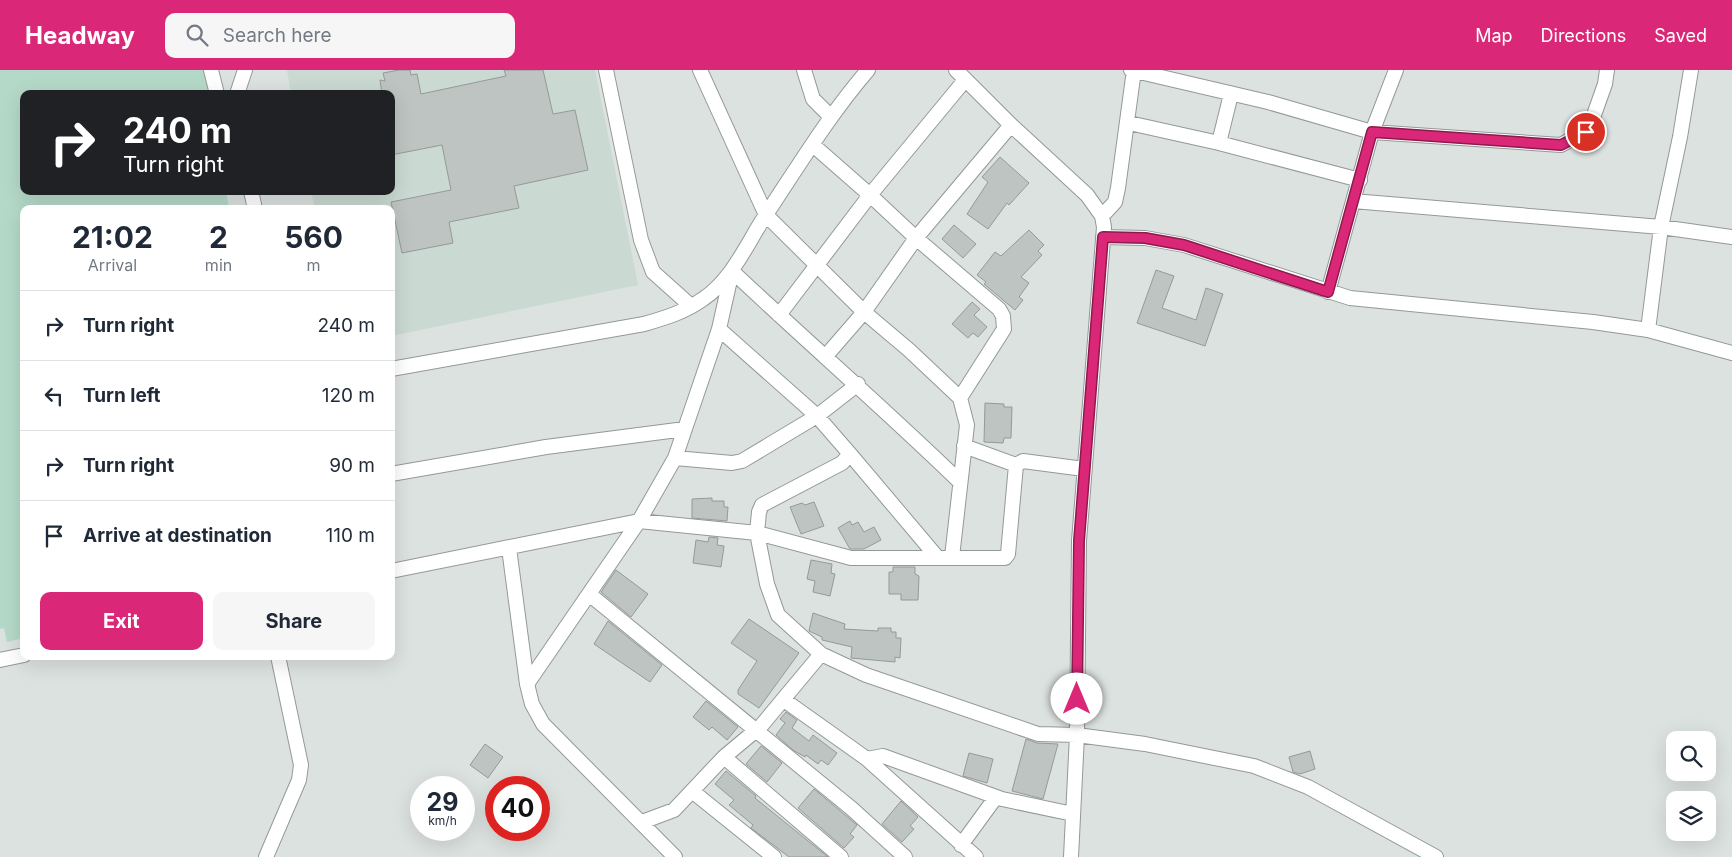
<!DOCTYPE html>
<style>
body{margin:0;font-family:Inter,sans-serif;background:#f6f6f7;color:#1f2937;height:100vh;display:flex;flex-direction:column;font-size:19px;white-space:nowrap}
*{box-sizing:border-box;margin:0}
p{font-size:16px;color:#747a83}
.icon{flex:none;width:28px;height:28px;fill:none;stroke:currentColor;stroke-width:2;stroke-linecap:round;stroke-linejoin:round}
.map{position:relative;flex:1;overflow:hidden}
.sheet{position:absolute;left:20px;top:135px;width:375px;height:455px;display:flex;flex-direction:column;background:#fff;border-radius:10px;box-shadow:0 5px 20px #0002}
.sheet>*{flex:none}
.guide{position:absolute;left:20px;top:20px;width:375px;height:105px;border-radius:10px;box-shadow:0 5px 20px #0002;background:#202124;color:#fff;overflow:hidden}
.controls{position:absolute;left:1666px;top:661px;display:grid;gap:10px}
.controls a{display:grid;place-items:center;width:50px;height:50px;border-radius:10px;background:#fff;box-shadow:0 5px 20px #0002;font-size:25px}
.speed{position:absolute;left:410px;top:706px;display:flex;gap:10px;font-size:25px;font-weight:700;text-align:center}
.speed>*{display:grid;place-content:center;width:65px;height:65px;border-radius:50%;background:#fff;box-shadow:0 5px 20px #0002;line-height:1}
.speed small{font-size:12px;font-weight:400}
.speed .limit{border:8px solid #d22;background:#fff;color:#111}
.pin{position:absolute;display:grid;place-items:center;width:42px;height:42px;color:#fff;margin:-21px;border:2px solid #fff;border-radius:50%;box-shadow:0 1px 5px #0007}
.me{position:absolute;width:55px;margin:-28px;rotate:0deg;stroke-linejoin:round;filter:drop-shadow(0 0 4px #0008)}
.turn{display:flex;align-items:center;gap:18px;height:105px;padding:0 20px;font-size:22px}
.turn .icon{width:65px;height:65px;stroke-width:2.5}
.turn b{display:block;font-size:35px;line-height:42px}
.eta{display:flex;justify-content:space-evenly;align-items:center;height:85px;text-align:center}
.eta b{font-size:30px;font-weight:700;line-height:35px}
.button{display:flex;gap:10px;margin-top:auto;padding:10px 20px}
.button a{flex:1;height:58px;border-radius:10px;background:#db2777;color:#fff;font-size:20px;font-weight:700;line-height:58px;text-align:center}
.button a+a{background:#f6f6f7;color:#1f2937}
ul{padding:0;list-style:none}
li{display:flex;align-items:center;gap:15px;height:70px;padding:0 20px;border-top:1px solid #e0e1e3}
li div{flex:1}
li b{display:block;font-size:19px}
li em{font-style:normal}
header{display:flex;align-items:center;gap:30px;box-sizing:border-box;height:70px;padding:0 25px;background:#db2777;color:#fff}
header strong{font-size:24px}
nav{display:flex;gap:28px;margin-inline-start:auto;font-size:18px}
.search{width:350px;height:45px;background:#f6f6f7;display:flex;align-items:center;gap:12px;box-sizing:border-box;padding:0 18px;border-radius:10px;color:#747a83;font-size:19px}
.map>svg:first-child{display:block}
.built{fill:#cad9d2}
.green{fill:#b5d9c9}
.building{fill:#bec4c1;stroke:#959a98}
.lines{fill:none;stroke-linecap:round;stroke-linejoin:round}
.minor-casing{stroke:#939996;stroke-width:16}
.minor{stroke:#fff;stroke-width:14}
.route-casing{stroke:#8e194d;stroke-width:12}
.route{stroke:#db2777;stroke-width:9}
</style>
<header>
<strong>Headway</strong>
<div class="search"><svg class="icon" aria-label="search" viewBox="0 0 24 24"><circle cx="10" cy="10" r="6"/><path d="M15 15l6 6"/></svg>Search here</div>
<nav><a>Map</a><a>Directions</a><a>Saved</a></nav>
</header>
<div class="map">
<svg width="1732" height="787" viewBox="0 0 1732 787">
<rect width="100%" height="100%" fill="#dce2df"/>
<!-- built -->
<path class="built" d="M 287,0 L 595,0 L 638,215 L 391,266 L 391,139 L 315,139 L 311,121 L 391,121 L 391,24 L 291,24 Z"/>
<!-- green -->
<path class="green" d="M 0,0 L 205,0 L 209,24 L 24,24 L 24,121 L 226,121 L 229,139 L 24,139 L 24,568 L 7,572 L 4,558 L 0,559 Z"/>
<!-- building -->
<path class="building" d="M 399,0 L 410,0 L 411,5 L 417,4 L 421,24 L 506,6 L 504,0 L 543,0 L 553,44 L 575,40 L 588,100 L 514,116 L 519,138 L 449,152 L 453,173 L 402,183 L 391,132 L 451,120 L 442,75 L 391,85 L 391,24 L 382,24 L 380,10 L 385,11 L 383,3 Z
M 1000,87 L 1029,113 L 1009,135 L 1007,133 L 988,159 L 967,144 L 988,112 L 982,107 Z
M 954,155 L 976,174 L 963,188 L 942,169 Z
M 1029,160 L 1044,175 L 1038,181 L 1042,185 L 1021,207 L 1029,213 L 1019,227 L 1023,230 L 1015,240 L 984,214 L 986,212 L 977,205 L 995,182 L 1001,186 Z
M 1156,200 L 1174,206 L 1162,238 L 1196,250 L 1206,218 L 1223,224 L 1205,276 L 1137,253 Z
M 972,232 L 980,239 L 974,245 L 987,257 L 978,267 L 973,263 L 968,268 L 952,254 Z
M 985,333 L 1004,334 L 1004,337 L 1012,337 L 1011,368 L 1004,368 L 1003,373 L 984,372 Z
M 712,428 L 712,431 L 724,431 L 724,437 L 728,437 L 727,451 L 692,448 L 692,429 Z
M 814,432 L 824,456 L 801,464 L 790,437 L 802,433 L 805,435 Z
M 850,451 L 852,455 L 858,452 L 864,462 L 874,457 L 881,470 L 864,479 L 850,479 L 838,458 Z
M 709,467 L 718,468 L 717,475 L 724,476 L 721,497 L 693,493 L 696,470 L 708,472 Z
M 811,490 L 832,494 L 831,503 L 835,504 L 830,526 L 813,522 L 815,511 L 807,509 Z
M 893,497 L 915,497 L 915,504 L 919,506 L 918,530 L 901,530 L 901,524 L 889,524 L 889,502 L 893,502 Z
M 616,500 L 648,524 L 631,547 L 601,522 Z
M 813,543 L 845,554 L 844,559 L 878,561 L 878,558 L 891,558 L 891,562 L 896,562 L 896,568 L 901,568 L 900,588 L 895,587 L 895,592 L 851,588 L 852,577 L 822,570 L 822,567 L 809,561 Z
M 749,549 L 799,583 L 759,638 L 738,624 L 738,620 L 757,591 L 731,573 Z
M 608,551 L 662,595 L 650,612 L 594,574 Z
M 706,631 L 738,657 L 727,670 L 712,657 L 709,660 L 693,647 Z
M 786,642 L 797,650 L 792,658 L 809,671 L 813,665 L 837,683 L 828,695 L 821,690 L 818,694 L 806,685 L 805,687 L 793,680 L 776,665 L 785,653 L 780,649 Z
M 1026,669 L 1037,673 L 1058,674 L 1043,729 L 1012,721 Z
M 485,674 L 503,687 L 488,708 L 470,695 Z
M 761,676 L 782,693 L 767,712 L 746,694 Z
M 1310,681 L 1315,699 L 1300,704 L 1293,702 L 1289,687 Z
M 969,683 L 993,689 L 987,713 L 963,706 Z
M 726,701 L 756,726 L 755,728 L 828,787 L 789,787 L 751,758 L 753,755 L 729,735 L 734,730 L 715,714 Z
M 814,719 L 857,755 L 850,764 L 854,767 L 844,778 L 798,738 Z
M 901,731 L 918,747 L 910,756 L 914,759 L 902,772 L 882,754 Z"/>
<g class="lines">
<!-- minor casing -->
<g class="minor-casing">
<path id="minor" d="M 211,0 L 217,24
M 606,0 L 641,170 L 653,202 L 691,236
M 700,0 L 766,145 L 864,242 L 909,280 L 960,328 L 967,355 L 952,487
M 804,0 L 813,29 L 831,47
M 956,0 L 1011,55 L 1087,125 L 1102,146 L 1104,157 L 1079,471 L 1077,665 L 1071,787
M 1131,0 L 1268,32 L 1372,62 L 1561,75 L 1589,59 L 1605,14 L 1607,0
M 237,24 L 245,0
M 1129,53 L 1219,73 L 1360,110
M 1219,73 L 1231,24
M 251,121 L 255,139
M 1353,131 L 1661,157 L 1732,167
M 1102,146 L 1115,132 L 1118,118 L 1134,0
M 1103,167 L 1145,168 L 1184,175 L 1350,228 L 1593,252 L 1648,260 L 1732,283
M 1328,222 L 1372,62 L 1396,0
M 779,245 L 870,125 L 813,75
M 1648,260 L 1661,157 L 1680,67 L 1691,0
M 825,287 L 864,242 L 916,168 L 1011,55
M 391,299 L 644,254 C 665,248 685,242 703,229 C 733,209 747,173 767,143 C 799,95 830,44 868,0
M 960,328 L 1004,259 L 1003,246 L 999,239 L 916,168 L 870,125 L 965,10
M 964,376 L 1016,395
M 850,384 L 937,487
M 675,388 L 732,393 L 742,391 L 817,346 L 858,314
M 391,404 L 546,377 L 685,359
M 509,478 L 527,614 L 532,634 L 543,654 L 675,787
M 391,501 L 639,451 L 757,463 L 759,442 L 762,435 L 842,393 L 850,384 L 817,346 L 719,259
M 589,524 L 851,738 L 905,787
M 821,584 L 778,545 L 767,514 L 757,463 L 851,488 L 1005,488 L 1008,484 L 1016,395 L 1023,391 L 1084,399
M 0,590 L 24,585
M 527,614 L 639,451 L 675,388 L 719,259 L 732,201 C 807,272 886,340 960,412
M 784,630 L 867,689 L 883,686 L 1002,729 L 1073,744
M 724,687 L 841,787
M 867,689 L 976,787
M 692,721 L 774,787
M 642,752 L 674,740 L 724,687 L 761,656 L 821,584 L 866,605 L 1038,664 L 1077,665 L 1145,674 L 1254,696 L 1308,717 L 1436,787
M 961,775 L 996,727
M 266,787 L 299,710 L 301,695 L 278,586"/>
</g>
<!-- minor -->
<use href="#minor" class="minor"/>
</g>
<g class="lines">
<!-- route casing -->
<g class="route-casing">
<path id="route" d="M 1077,629 L 1079,471 L 1103,167 L 1145,168 L 1184,175 L 1328,222 L 1372,62 L 1561,75 L 1586,62"/>
</g>
<!-- route -->
<use href="#route" class="route"/>
</g>
</svg>
<div class="controls">
<a><svg class="icon" aria-label="search" viewBox="0 0 24 24"><circle cx="10" cy="10" r="6"/><path d="M15 15l6 6"/></svg></a>
<a><svg class="icon" aria-label="layers" viewBox="0 0 24 24"><path d="M12 4l9 5-9 5-9-5zM3 14l9 5 9-5"/></svg></a>
</div>
<div class="speed"><div>29<small>km/h</small></div><div class="limit">40</div></div>
<div class="pin" style="left:1586px;top:62px;background:#d93025"><svg class="icon" aria-label="arrive" viewBox="0 0 24 24"><path d="M6 21V4h12l-3 4 3 4H6"/></svg></div>
<svg class="me" style="left:1077px;top:629px" viewBox="-20 -20 40 40"><circle r="19" fill="#fff"/><path d="M0-13L10 11 0 6-10 11z" fill="#db2777"/></svg>
<div class="guide">
<div class="turn"><svg class="icon" aria-label="right" viewBox="0 0 24 24"><path d="M7 20v-9h11M14 6l5 5-5 5"/></svg><div><b>240 m</b>Turn right</div></div>
</div>
<section class="sheet">
<div class="eta">
<div><b>21:02</b><p>Arrival</p></div>
<div><b>2</b><p>min</p></div>
<div><b>560</b><p>m</p></div>
</div>
<ul>
<li><svg class="icon" aria-label="right" viewBox="0 0 24 24"><path d="M7 20v-9h11M14 6l5 5-5 5"/></svg><div><b>Turn right</b></div><em>240 m</em></li>
<li><svg class="icon" aria-label="left" viewBox="0 0 24 24"><path d="M17 20v-9H6M10 6l-5 5 5 5"/></svg><div><b>Turn left</b></div><em>120 m</em></li>
<li><svg class="icon" aria-label="right" viewBox="0 0 24 24"><path d="M7 20v-9h11M14 6l5 5-5 5"/></svg><div><b>Turn right</b></div><em>90 m</em></li>
<li><svg class="icon" aria-label="arrive" viewBox="0 0 24 24"><path d="M6 21V4h12l-3 4 3 4H6"/></svg><div><b>Arrive at destination</b></div><em>110 m</em></li>
</ul>
<div class="button"><a>Exit</a><a>Share</a></div>
</section>
</div>
